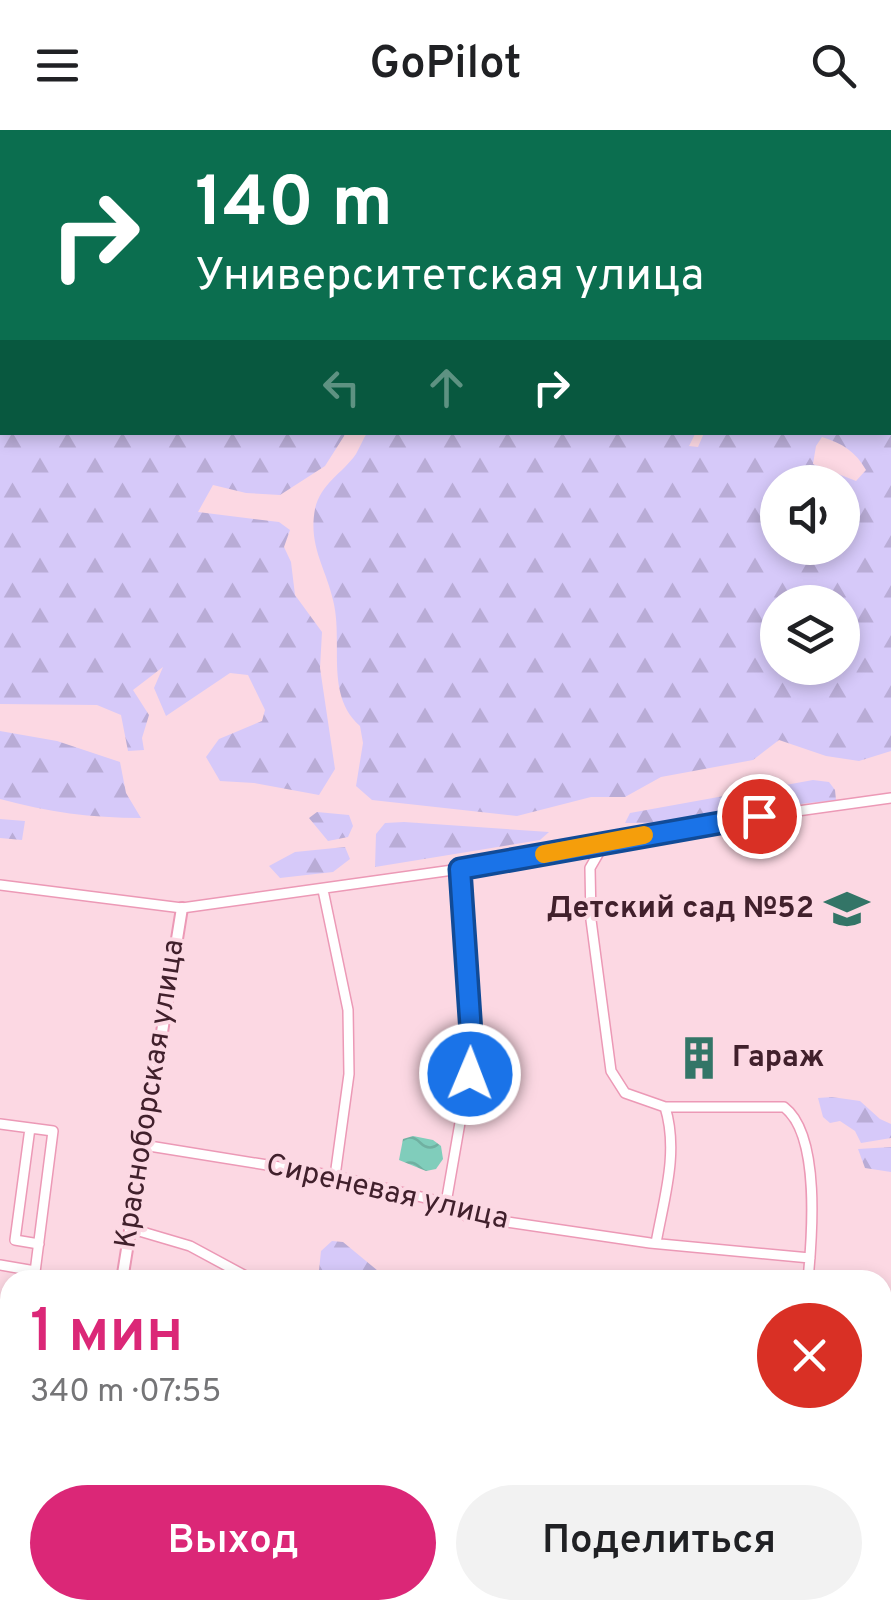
<!DOCTYPE html>
<html lang="ru">
<meta charset="utf-8">
<style>
body{margin:0;font-family:Overpass,sans-serif;background:#f2f2f2;color:#202124;height:100vh;display:flex;flex-direction:column;font-size:38px;white-space:nowrap}
*{box-sizing:border-box;margin:0}
p{font-size:32px;color:#757577}
.icon{flex:none;width:55px;height:55px;fill:none;stroke:currentColor;stroke-width:2;stroke-linecap:round;stroke-linejoin:round}
.map{position:relative;flex:1;overflow:hidden}
.panel{position:absolute;left:0px;top:1140px;width:892px;height:350px;display:flex;flex-direction:column;background:#fff;border-radius:30px 30px 0 0;box-shadow:0 5px 15px #0003}
.panel>*{flex:none}
.guide{position:absolute;left:0px;top:0px;width:892px;height:305px;box-shadow:0 5px 15px #0003;background:#0b6e4f;color:#fff;overflow:hidden}
.buttons{position:absolute;left:760px;top:335px;display:grid;gap:20px}
.buttons a{display:grid;place-items:center;width:100px;height:100px;border-radius:50%;background:#fff;box-shadow:0 5px 15px #0003;font-size:50px}
.pin{position:absolute;display:grid;place-items:center;width:85px;height:85px;color:#fff;margin:-42px;border:5px solid #fff;border-radius:50%;box-shadow:0 2px 10px #0007}
.me{position:absolute;width:110px;margin:-55px;rotate:1deg;stroke-linejoin:round;filter:drop-shadow(0 0 8px #0008)}
.turn{display:flex;align-items:center;gap:35px;height:210px;padding:0 30px;font-size:45px}
.turn .icon{width:130px;height:130px;stroke-width:2.5}
.turn b{display:block;font-size:70px;line-height:85px}
.lanes{display:flex;align-items:center;height:95px;padding:0 30px;background:#0003;justify-content:center;gap:50px;direction:ltr}
.lanes .off{opacity:.35}
.round{display:grid;place-items:center;flex:none;width:105px;height:105px;border-radius:52px;background:#f2f2f2}
.headline{display:flex;align-items:center;justify-content:space-between;height:170px;padding:0 30px}
h1{font-size:60px;font-weight:600;line-height:75px;color:#db2777}
.action{display:flex;gap:20px;margin-top:auto;padding:20px 30px}
.action a{flex:1;height:115px;border-radius:60px;background:#db2777;color:#fff;font-size:40px;font-weight:600;line-height:115px;text-align:center}
.action a+a{background:#f2f2f2;color:#202124}
header{display:flex;justify-content:space-between;align-items:center;height:130px;padding:0 30px;background:#fff;font-size:45px;font-weight:600}
.map>svg:first-child{display:block}
.grass{fill:url(#grass-tufts)}
.forest{fill:url(#forest-firs);fill-rule:evenodd}
.water{fill:url(#water-waves)}
.lines{fill:none;stroke-linecap:round;stroke-linejoin:round}
.minor-casing{stroke:#ec99b6;stroke-width:12}
.tertiary-casing{stroke:#ec99b6;stroke-width:14}
.minor{stroke:#fff;stroke-width:9}
.tertiary{stroke:#fff;stroke-width:10}
.route-casing{stroke:#114b97;stroke-width:25}
.route{stroke:#1a73e8;stroke-width:18}
.slow{stroke:#f59e0b;stroke-width:18}
.labels{text-anchor:middle;dominant-baseline:central;stroke-width:8;stroke-linejoin:round;paint-order:stroke}
.poi-label{font-size:30px;font-weight:bold;fill:#41202c;stroke:#fcd8e3;text-anchor:end}
.street-label{font-size:30px;fill:#41202c;stroke:#fcd8e3}
</style>
<header><svg class="icon" aria-label="menu" viewBox="0 0 24 24"><path d="M4 6h16M4 12h16M4 18h16"/></svg>GoPilot<svg class="icon" aria-label="search" viewBox="0 0 24 24"><circle cx="10" cy="10" r="6"/><path d="M15 15l6 6"/></svg></header>
<div class="map">
<svg width="891" height="1490" viewBox="0 0 891 1490">
<defs>
<pattern id="grass-tufts" width="24" height="20" patternUnits="userSpaceOnUse" patternTransform="scale(2.5)"><rect width="24" height="20" fill="#d6c9f9"/><path d="M3 7l-1-3M5 7V3M7 7l1-3M15 17l-1-3M17 17v-4M19 17l1-3" fill="none" stroke="#b9acd6"/></pattern>
<pattern id="forest-firs" width="22" height="20" patternUnits="userSpaceOnUse" patternTransform="scale(2.5)"><rect width="22" height="20" fill="#d6c9f9"/><path d="M5 1l3.5 6h-7zM16 11l3.5 6h-7z" fill="#b9acd6"/></pattern>
<pattern id="water-waves" width="16" height="10" patternUnits="userSpaceOnUse" patternTransform="scale(2.5)"><rect width="16" height="10" fill="#80cdbb"/><path d="M0 5q4-4 8 0t8 0" fill="none" stroke="#70b0a1"/></pattern>
</defs>
<rect width="100%" height="100%" fill="#fcd8e3"/>
<!-- grass -->
<path class="grass" d="M 882,1244 L 891,1245 L 891,1309 L 883,1311 Z"/>
<!-- forest -->
<path class="forest" d="M 0,0 L 406,2 L 2,2 L 2,302 L 346,303 L 325,336 L 280,365 L 246,363 L 213,355 L 198,382 L 279,392 L 290,400 L 284,417 L 291,432 L 295,465 L 322,502 L 320,538 L 335,639 L 319,665 L 254,653 L 220,651 L 206,627 L 219,609 L 262,591 L 265,580 L 248,545 L 230,543 L 166,586 L 154,558 L 163,537 L 133,560 L 149,585 L 142,608 L 144,620 L 128,621 L 121,585 L 97,575 L 0,574 Z
M 602,0 L 758,0 L 760,2 L 602,2 Z
M 783,0 L 891,0 L 891,131 L 890,2 Z
M 891,262 L 891,621 L 859,631 L 826,626 L 779,610 L 753,630 L 661,647 L 625,667 L 591,667 L 517,686 L 372,670 L 356,656 L 363,613 L 360,596 C 324,564 344,513 333,470 C 326,438 308,416 315,379 C 321,353 342,344 356,324 C 360,317 363,309 367,303 L 696,302 L 689,316 L 698,317 L 704,303 L 890,302 ZM 822,307 C 842,313 856,322 866,340 L 856,351 L 813,334 L 816,316 ZM 778,352 L 842,352 L 842,418 L 778,418 ZM 778,472 L 842,472 L 842,538 L 778,538 Z
M 0,601 L 57,611 L 120,632 L 126,663 L 141,688 C 91,688 48,682 0,669 Z
M 813,650 L 829,652 L 835,660 L 836,670 L 745,680 L 734,678 C 704,695 659,693 625,693 L 630,683 Z
M 317,682 L 349,685 L 353,696 L 348,707 L 328,711 L 309,688 Z
M 0,689 L 25,691 L 22,710 L 0,708 Z
M 404,692 L 549,702 L 540,710 L 375,737 L 376,704 L 385,693 Z
M 345,717 L 350,729 L 333,742 L 280,748 L 269,736 L 295,722 Z
M 832,967 L 860,971 L 880,989 L 891,994 L 891,1008 L 861,1013 L 855,1001 L 840,991 L 830,993 L 823,987 L 818,968 Z
M 891,1017 L 891,1042 L 865,1038 L 858,1019 Z
M 332,1111 L 343,1112 L 389,1150 L 318,1150 L 321,1121 Z
M 883,1324 L 891,1324 L 891,1490 L 712,1490 L 698,1480 L 882,1480 Z"/>
<!-- water -->
<path class="water" d="M 413,1006 L 433,1010 L 441,1016 L 443,1029 L 436,1039 L 426,1041 L 399,1030 L 403,1009 Z"/>
<g class="lines">
<!-- minor casing -->
<g class="minor-casing">
<path id="minor" d="M 605,712 L 590,738 L 591,790 L 611,941 L 625,963 L 665,977 L 784,977 C 821,1005 812,1108 808,1150
M 0,755 L 182,778 L 460,739 L 726,691 L 891,668
M 323,760 L 348,880 L 349,944 L 335,1046
M 0,994 L 53,1001 L 34,1150
M 30,998 L 15,1110 L 39,1114
M 143,1015 L 335,1046 L 446,1073 L 466,1086 L 650,1113 L 810,1128
M 446,1073 L 473,918 L 460,739
M 129,1098 L 190,1116 L 253,1150
M 656,1113 C 664,1068 679,1022 665,977
M 0,1135 L 35,1141
M 5,1369 L 10,1333
M 615,1480 L 621,1490
M 186,1490 L 187,1480"/>
</g>
<!-- tertiary casing -->
<g class="tertiary-casing">
<path id="tertiary" d="M 122,1150 L 182,778
M 72,1490 L 73,1480"/>
</g>
<!-- minor -->
<use href="#minor" class="minor"/>
<!-- tertiary -->
<use href="#tertiary" class="tertiary"/>
</g>
<g class="lines">
<!-- route casing -->
<g class="route-casing">
<path id="route" d="M 470,944 L 472,918 L 460,739 L 759,686"/>
</g>
<!-- route -->
<use href="#route" class="route"/>
<!-- slow -->
<path class="slow" d="M 544,724 L 644,705"/>
</g>
<!-- icons -->
<defs>
<g id="school-bare" transform="scale(3.45)"><path d="M0-5L7-2L0 1L-7-2ZM-4 1L0 2.5L4 1V4Q0 6-4 4Z" fill="#337567" stroke="#fcd8e3" stroke-width="2.5" paint-order="stroke"/></g>
<g id="building-bare" transform="scale(3.45)"><path d="M-4-6H4V6H1V3H-1V6H-4ZM-2.5-4.3h1.7v1.8h-1.7ZM.8-4.3h1.7v1.8H.8ZM-2.5-1h1.7V.8h-1.7ZM.8-1h1.7V.8H.8Z" fill="#337567" stroke="#fcd8e3" stroke-width="2.5" paint-order="stroke"/></g>
</defs>
<g fill-rule="evenodd">
<use href="#school-bare" x="847" y="779"/>
<use href="#building-bare" x="699" y="928"/>
</g>
<g class="labels">
<!-- poi labels -->
<g class="poi-label">
<text x="814" y="779">Детский сад №52</text>
<text x="732" y="928" text-anchor="start">Гараж</text>
</g>
<!-- street labels -->
<g class="street-label">
<text transform="translate(151 964) rotate(-81)">Красноборская улица</text>
<text transform="translate(387 1063) rotate(13)">Сиреневая улица</text>
</g>
</g>
</svg>
<div class="buttons">
<a><svg class="icon" aria-label="sound" viewBox="0 0 24 24"><path d="M4 9h4l5-4v14l-5-4H4zM17 9q2 3 0 6"/></svg></a>
<a><svg class="icon" aria-label="layers" viewBox="0 0 24 24"><path d="M12 4l9 5-9 5-9-5zM3 14l9 5 9-5"/></svg></a>
</div>
<div class="pin" style="left:759px;top:686px;background:#d93025"><svg class="icon" aria-label="arrive" viewBox="0 0 24 24"><path d="M6 21V4h12l-3 4 3 4H6"/></svg></div>
<svg class="me" style="left:470px;top:944px" viewBox="-20 -20 40 40"><circle r="17" fill="#1a73e8" stroke="#fff" stroke-width="3"/><path d="M0-11L8 9 0 5-8 9z" fill="#fff"/></svg>
<div class="guide">
<div class="turn"><svg class="icon" aria-label="right" viewBox="0 0 24 24"><path d="M7 20v-9h11M14 6l5 5-5 5"/></svg><div><b>140 m</b>Университетская улица</div></div>
<div class="lanes"><svg class="icon off" aria-label="left" viewBox="0 0 24 24"><path d="M17 20v-9H6M10 6l-5 5 5 5"/></svg><svg class="icon off" aria-label="ahead" viewBox="0 0 24 24"><path d="M12 20V5M6 11l6-6 6 6"/></svg><svg class="icon" aria-label="right" viewBox="0 0 24 24"><path d="M7 20v-9h11M14 6l5 5-5 5"/></svg></div>
</div>
<section class="panel">
<div class="headline"><div><h1>1 мин</h1><p>340 m · 07:55</p></div><a class="round" style="background:#d93025;color:#fff"><svg class="icon" aria-label="close" viewBox="0 0 24 24"><path d="M6 6l12 12M18 6L6 18"/></svg></a></div>
<div class="action"><a>Выход</a><a>Поделиться</a></div>
</section>
</div>
